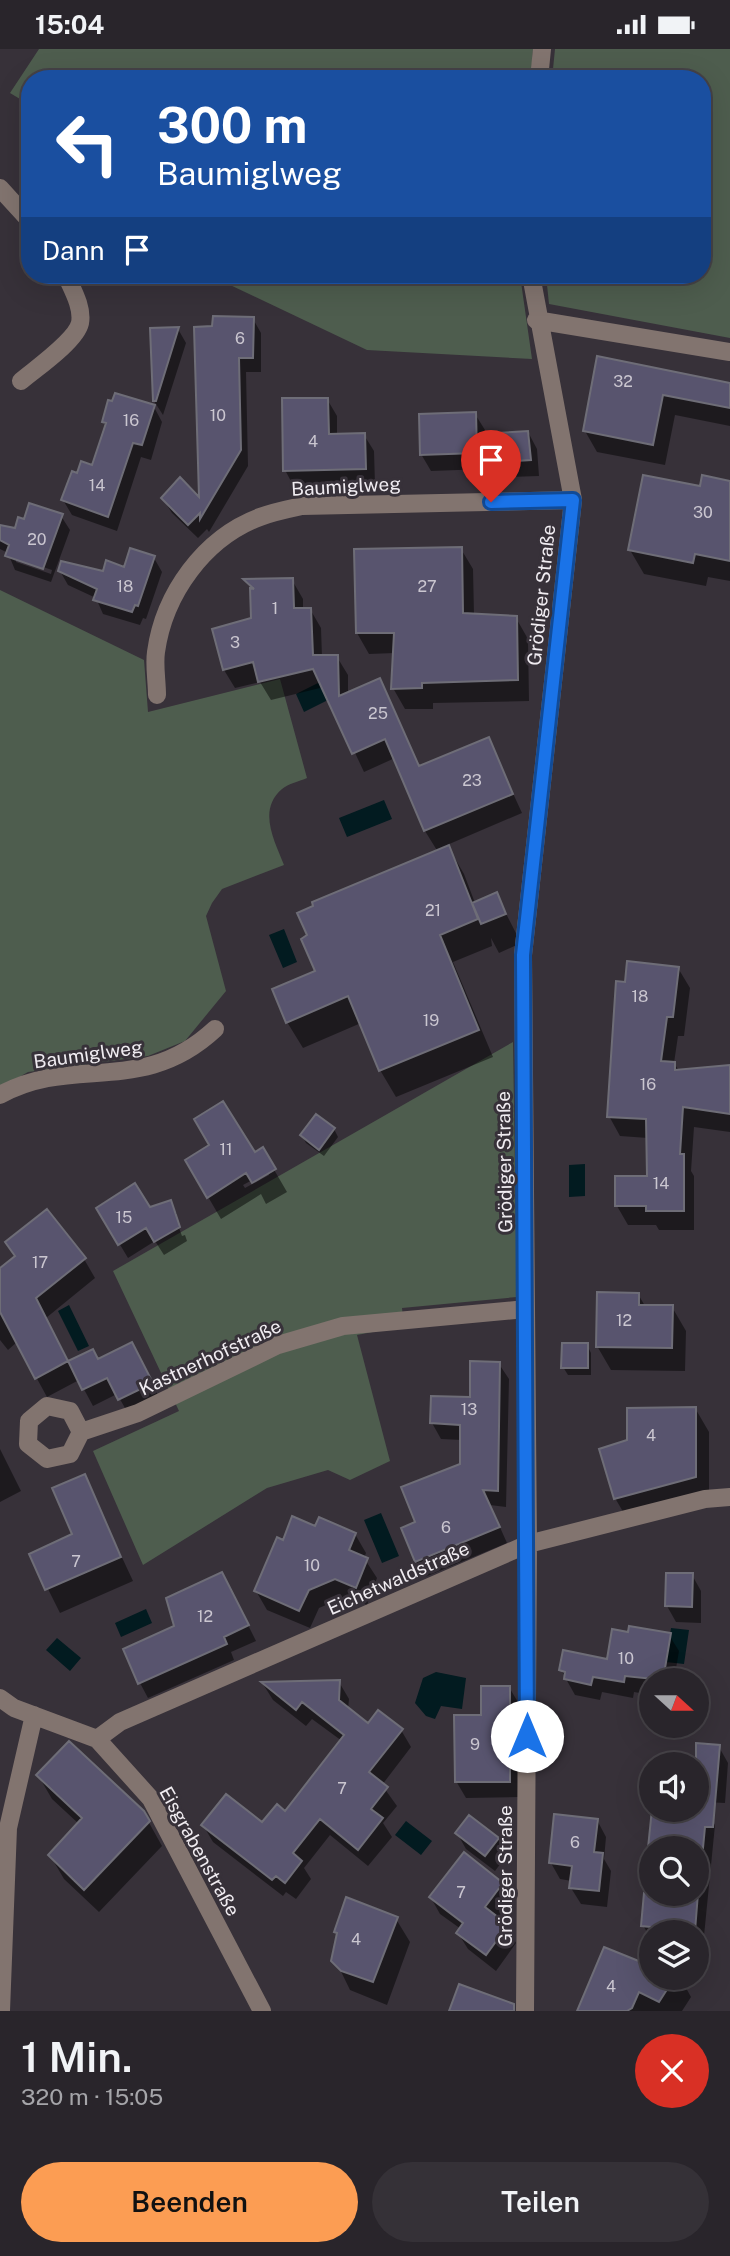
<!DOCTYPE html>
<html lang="de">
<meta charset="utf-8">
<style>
body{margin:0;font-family:"Public Sans",sans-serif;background:#353137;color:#f1f3f6;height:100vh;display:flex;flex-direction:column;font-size:26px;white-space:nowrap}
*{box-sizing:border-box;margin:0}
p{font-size:23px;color:#a5a5a9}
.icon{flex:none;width:38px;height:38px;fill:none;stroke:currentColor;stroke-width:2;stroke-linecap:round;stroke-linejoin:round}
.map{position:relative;height:1962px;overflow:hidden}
.drawer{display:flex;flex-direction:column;background:#29252b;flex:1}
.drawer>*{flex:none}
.guide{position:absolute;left:21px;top:21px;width:690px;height:214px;border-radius:28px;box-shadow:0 7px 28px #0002,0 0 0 2px #454247;background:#1a4fa0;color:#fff;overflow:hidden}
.needle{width:46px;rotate:111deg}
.buttons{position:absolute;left:639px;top:1619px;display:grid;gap:14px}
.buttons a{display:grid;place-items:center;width:70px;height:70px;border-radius:50%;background:#29252b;box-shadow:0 7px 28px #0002,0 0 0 2px #454247;font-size:35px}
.pin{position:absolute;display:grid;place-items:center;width:60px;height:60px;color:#fff;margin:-72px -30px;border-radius:50% 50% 50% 0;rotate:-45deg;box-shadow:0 0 7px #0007}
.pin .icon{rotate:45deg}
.me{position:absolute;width:77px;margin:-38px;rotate:0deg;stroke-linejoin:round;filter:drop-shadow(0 0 5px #0008)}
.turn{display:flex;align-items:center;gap:24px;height:147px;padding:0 21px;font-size:32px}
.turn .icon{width:91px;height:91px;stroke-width:2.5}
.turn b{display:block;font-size:49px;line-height:60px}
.then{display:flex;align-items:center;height:66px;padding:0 21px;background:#0003;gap:14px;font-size:26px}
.round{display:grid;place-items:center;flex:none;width:74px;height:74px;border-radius:37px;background:#353137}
.head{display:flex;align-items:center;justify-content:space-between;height:119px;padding:0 21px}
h1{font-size:42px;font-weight:600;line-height:52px}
.cta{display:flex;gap:14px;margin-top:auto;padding:14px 21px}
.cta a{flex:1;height:80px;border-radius:42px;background:#fc9d53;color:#111;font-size:28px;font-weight:600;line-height:80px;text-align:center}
.cta a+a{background:#353137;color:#f1f3f6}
.status{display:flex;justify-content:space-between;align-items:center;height:49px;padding:0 35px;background:#29252b;direction:ltr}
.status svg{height:19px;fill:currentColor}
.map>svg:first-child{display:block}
.green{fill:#4e5d4e}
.water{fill:#021b20}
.shadow{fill:#0007;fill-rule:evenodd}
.building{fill:#58546e;stroke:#6e6d77;stroke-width:2}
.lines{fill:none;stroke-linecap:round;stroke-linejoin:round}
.minor{stroke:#82746f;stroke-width:18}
.route-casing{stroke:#114b97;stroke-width:18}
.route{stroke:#1a73e8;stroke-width:12}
.labels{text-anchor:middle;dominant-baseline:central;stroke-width:6;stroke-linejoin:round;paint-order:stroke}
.number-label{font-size:16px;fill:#cac6d0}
.street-label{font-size:19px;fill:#f0ecf1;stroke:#373139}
</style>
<div class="status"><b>15:04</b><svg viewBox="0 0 49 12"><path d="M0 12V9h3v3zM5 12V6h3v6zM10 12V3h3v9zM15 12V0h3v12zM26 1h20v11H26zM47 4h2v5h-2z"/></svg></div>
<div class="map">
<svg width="730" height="1962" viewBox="0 0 730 1962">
<rect width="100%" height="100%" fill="#373139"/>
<!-- green -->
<path class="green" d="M 39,0 L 533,0 L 531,30 L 30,30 L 30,56 L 10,44 Z
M 555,0 L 730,0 L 730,289 L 549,255 L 546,226 L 702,226 L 702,30 L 552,30 Z
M 209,226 L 520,226 L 532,310 L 367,301 Z
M 0,541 L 144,611 L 148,663 L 280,630 L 307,729 C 300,732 288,735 282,740 C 257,761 275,793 284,816 L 222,840 L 212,854 L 206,867 L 226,942 L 185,992 L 148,1007 L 28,1023 L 0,1039 Z
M 513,993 L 517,1248 L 402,1259 L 404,1277 L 357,1286 L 390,1412 L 350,1431 L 328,1421 L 267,1439 L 143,1516 L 93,1402 L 179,1362 L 113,1222 Z"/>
<!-- water -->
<path class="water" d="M 324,631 L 332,649 L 304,663 L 296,645 Z
M 384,751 L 392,770 L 347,788 L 339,769 Z
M 284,880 L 297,913 L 283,919 L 269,886 Z
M 585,1115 L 585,1147 L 569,1148 L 569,1116 Z
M 69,1256 L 89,1297 L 78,1302 L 58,1262 Z
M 381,1464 L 399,1507 L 382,1514 L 364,1471 Z
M 146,1560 L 152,1574 L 121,1588 L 115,1574 Z
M 671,1579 L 689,1581 L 684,1615 L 666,1613 Z
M 57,1589 L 81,1609 L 70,1622 L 46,1601 Z
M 436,1623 L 466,1629 L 462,1660 L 441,1657 L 435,1670 L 426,1667 L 415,1654 L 423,1629 Z
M 406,1772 L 432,1792 L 421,1806 L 395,1786 Z"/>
<!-- shadow -->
<path class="shadow" d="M 253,270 L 261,284 L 261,323 L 246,323 L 248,417 L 209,483 L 207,480 L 198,489 L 172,464 L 163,450 L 201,452 L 214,279 Z
M 178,280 L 186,294 L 163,366 L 154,352 Z
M 599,309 L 730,336 L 730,377 L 675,366 L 665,416 L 597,403 L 585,382 Z
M 327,350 L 337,367 L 337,387 L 364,386 L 374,402 L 375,436 L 294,438 L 285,421 Z
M 154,358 L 162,373 L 151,411 L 141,408 L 117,482 L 72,466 L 63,451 L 78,426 L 93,418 L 107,378 L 103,373 Z
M 475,365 L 485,381 L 486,420 L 431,422 L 421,405 Z
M 528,383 L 537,400 L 539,427 L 510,428 L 501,412 Z
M 730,433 L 730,532 L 708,528 L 706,537 L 644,525 L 630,501 L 701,439 Z
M 61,467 L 70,481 L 51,533 L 15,521 L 8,504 L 0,500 L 0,478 L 16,481 L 25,472 ZM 16,509 L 52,521 L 51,525 L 16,513 Z
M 461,500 L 473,520 L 474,566 L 516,569 L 528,590 L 529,652 L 433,654 L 433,660 L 405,660 L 393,639 L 395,604 L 369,605 L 357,584 L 356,501 Z
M 154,509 L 162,523 L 146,570 L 143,569 L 140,576 L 103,565 L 96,549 L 68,536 L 60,522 L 104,524 Z
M 246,531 L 292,531 L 303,550 L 303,561 L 310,560 L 321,579 L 322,608 L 337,608 L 348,626 L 348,645 L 379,631 L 420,719 L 488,690 L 522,764 L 447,796 L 464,825 L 475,854 L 496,845 L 521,894 L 499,904 L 491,889 L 492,897 L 453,913 L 493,1008 L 396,1048 L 380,1021 L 361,974 L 303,999 L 287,973 L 317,922 L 438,803 L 425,782 L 395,709 L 364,723 L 324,638 L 271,651 L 260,633 L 235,639 L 224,621 L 253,570 L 252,541 Z
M 678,919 L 690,939 L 684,987 L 678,987 L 674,1014 L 679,1022 L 730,1017 L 730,1083 L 694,1078 L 691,1122 L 694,1127 L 694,1181 L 659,1181 L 656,1176 L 628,1176 L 617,1157 L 648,1128 L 648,1089 L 620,1087 L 609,1067 L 626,935 Z
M 334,1080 L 338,1088 L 324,1107 L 306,1094 L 302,1086 Z
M 262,1100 L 287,1143 L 266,1155 L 261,1145 L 221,1170 L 200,1134 ZM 269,1122 L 269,1126 L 245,1139 L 243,1136 Z
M 170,1153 L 177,1165 L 174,1165 L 182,1187 L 185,1186 L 187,1192 L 164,1206 L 155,1192 L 128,1209 L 98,1159 L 149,1160 Z
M 7,1194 L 84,1210 L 95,1229 L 46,1269 L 69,1314 L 92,1303 L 98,1312 L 141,1311 L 160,1350 L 129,1366 L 117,1345 L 93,1357 L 79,1331 L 47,1348 L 17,1293 L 8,1301 L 0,1291 L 0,1222 L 16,1209 Z
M 638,1245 L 645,1257 L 672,1258 L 686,1282 L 685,1322 L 611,1321 L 597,1297 Z
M 587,1296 L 591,1304 L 591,1326 L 568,1326 L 563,1318 Z
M 499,1315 L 509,1330 L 506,1458 L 490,1456 L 507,1494 L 425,1528 L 416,1512 L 418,1474 L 461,1417 L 462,1391 L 441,1390 L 432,1374 L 471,1350 Z
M 695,1359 L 709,1383 L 709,1452 L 629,1473 L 615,1449 L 628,1393 Z
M 0,1400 L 21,1442 L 0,1453 Z
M 84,1427 L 133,1532 L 60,1564 L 31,1506 L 74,1486 Z
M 316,1479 L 355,1485 L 366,1504 L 364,1509 L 377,1529 L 367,1556 L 347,1547 L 319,1559 L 310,1579 L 267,1561 L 256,1542 L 284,1493 Z
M 692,1526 L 701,1542 L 701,1574 L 676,1573 L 667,1557 Z
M 230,1540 L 256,1592 L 231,1603 L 234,1611 L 148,1649 L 140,1634 L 176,1578 Z
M 629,1585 L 669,1586 L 679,1602 L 674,1631 L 651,1631 L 651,1646 L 634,1643 L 633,1649 L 602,1643 L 600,1651 L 575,1646 L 561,1621 L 609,1612 Z
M 339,1633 L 349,1650 L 348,1660 L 369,1676 L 401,1681 L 411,1698 L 382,1736 L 397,1757 L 383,1774 L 392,1788 L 368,1817 L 330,1786 L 304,1819 L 311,1830 L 296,1850 L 286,1843 L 283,1847 L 213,1793 L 203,1776 L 262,1776 L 285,1764 L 342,1692 L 312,1670 L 306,1677 L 273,1651 L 263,1635 Z
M 509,1638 L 519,1655 L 519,1748 L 466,1749 L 456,1732 L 483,1667 Z
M 719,1698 L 728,1714 L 725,1754 L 704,1753 Z
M 38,1726 L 143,1763 L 162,1797 L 99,1863 L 64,1830 L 50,1806 L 79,1775 L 52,1750 Z
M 705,1759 L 715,1776 L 703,1897 L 696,1897 L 696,1883 L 651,1883 L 651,1891 L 643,1876 L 654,1760 ZM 651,1799 L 696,1799 L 696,1844 L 651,1844 Z
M 597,1771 L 606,1788 L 604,1810 L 611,1822 L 607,1858 L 581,1855 L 571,1839 L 572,1832 L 560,1830 L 551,1814 Z
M 457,1784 L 498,1790 L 507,1806 L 495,1822 L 466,1800 Z
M 502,1835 L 511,1851 L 497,1870 L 507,1877 L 516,1894 L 496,1922 L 468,1900 L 458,1884 L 461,1880 L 440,1865 L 431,1849 Z
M 396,1870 L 410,1893 L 387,1956 L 350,1941 L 332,1904 L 338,1886 L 336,1883 Z
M 641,1897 L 651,1904 L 651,1928 L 680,1928 L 691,1948 L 682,1962 L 579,1962 L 639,1914 Z"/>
<!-- building -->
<path class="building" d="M 213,267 L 254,268 L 253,309 L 239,309 L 241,401 L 200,470 L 200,464 L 188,476 L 161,449 L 180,428 L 199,448 L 194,278 L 212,277 Z
M 179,278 L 156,352 L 153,352 L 150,279 Z
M 597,307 L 730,334 L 730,359 L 663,346 L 653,396 L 583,382 Z
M 115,344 L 155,356 L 142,396 L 133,394 L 108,468 L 61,451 L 72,422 L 77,424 L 81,412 L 92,416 L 106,374 L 102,373 L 108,351 L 112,352 Z
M 282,349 L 328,349 L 329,385 L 365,384 L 366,420 L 283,422 Z
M 476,363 L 477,404 L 420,406 L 419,365 Z
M 528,382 L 531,411 L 499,413 L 497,384 Z
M 643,426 L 700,437 L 702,426 L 730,432 L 730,512 L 695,505 L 693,514 L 628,501 Z
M 29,454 L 63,465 L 43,520 L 5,507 L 9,496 L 0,491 L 0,476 L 15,479 L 18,468 L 24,470 Z
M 462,498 L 463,564 L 517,567 L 518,631 L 422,634 L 422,639 L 391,640 L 394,584 L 356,584 L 354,500 Z
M 130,499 L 155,507 L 138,557 L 135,556 L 132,563 L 93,551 L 97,540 L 58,522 L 61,512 L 103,522 L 106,511 L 124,518 Z
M 293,529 L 294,559 L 311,559 L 313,606 L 338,606 L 339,647 L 380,629 L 419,717 L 489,688 L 513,745 L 424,782 L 385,690 L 352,705 L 313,620 L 258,633 L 253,613 L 223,621 L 212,580 L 251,569 L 250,539 L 254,540 L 243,530 Z
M 449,796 L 478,870 L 440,886 L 479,981 L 379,1022 L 348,947 L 286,974 L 272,940 L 315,922 L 301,890 L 307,886 L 297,864 L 313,857 L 312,853 Z
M 497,843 L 506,865 L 481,875 L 472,854 Z
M 627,912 L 679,918 L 673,968 L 667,968 L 661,1012 L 675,1013 L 675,1021 L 730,1016 L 730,1065 L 683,1058 L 680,1105 L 684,1105 L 684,1162 L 646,1162 L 646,1157 L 615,1157 L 615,1127 L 647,1127 L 646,1070 L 607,1068 L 616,932 L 625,933 Z
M 223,1052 L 255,1103 L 263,1098 L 276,1120 L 252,1134 L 246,1124 L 207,1149 L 185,1111 L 209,1096 L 194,1070 Z
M 316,1065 L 335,1079 L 319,1101 L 300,1086 Z
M 135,1134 L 150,1158 L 171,1151 L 180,1178 L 154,1193 L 146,1179 L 118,1196 L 96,1159 Z
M 47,1160 L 86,1209 L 36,1249 L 68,1312 L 35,1330 L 0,1263 L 0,1219 L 15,1207 L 5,1193 Z
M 597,1243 L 639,1244 L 639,1256 L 673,1256 L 672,1299 L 596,1298 Z
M 132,1293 L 153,1334 L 118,1351 L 107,1329 L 82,1341 L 68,1312 L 93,1300 L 98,1310 Z
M 562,1294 L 588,1294 L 588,1319 L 561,1319 Z
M 470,1312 L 500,1313 L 498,1442 L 483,1441 L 500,1478 L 415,1513 L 401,1479 L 415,1473 L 401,1438 L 460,1415 L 460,1376 L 430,1374 L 431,1347 L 470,1348 Z
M 696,1358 L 696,1428 L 614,1450 L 599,1400 L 627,1391 L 627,1359 Z
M 85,1425 L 121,1508 L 45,1541 L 29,1505 L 72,1485 L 52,1439 Z
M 292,1467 L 315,1477 L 319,1468 L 356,1484 L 349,1501 L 368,1509 L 356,1539 L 335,1530 L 309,1541 L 299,1562 L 254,1542 L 277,1488 L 283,1491 Z
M 222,1523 L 249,1576 L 224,1588 L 227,1595 L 138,1635 L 123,1600 L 174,1577 L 166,1549 Z
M 666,1524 L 693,1524 L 692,1558 L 665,1557 Z
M 629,1577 L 671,1584 L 663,1631 L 625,1627 L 624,1633 L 593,1628 L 591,1636 L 564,1630 L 565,1623 L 559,1621 L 563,1601 L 607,1610 L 612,1580 L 628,1583 Z
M 340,1631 L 339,1651 L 368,1674 L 378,1661 L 403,1680 L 369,1723 L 388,1738 L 371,1760 L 383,1769 L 358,1801 L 320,1770 L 293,1804 L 302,1812 L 285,1834 L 276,1827 L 272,1831 L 201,1776 L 226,1745 L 262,1773 L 277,1755 L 285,1762 L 344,1686 L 302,1653 L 296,1661 L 261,1633 Z
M 481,1637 L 510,1637 L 510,1733 L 455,1733 L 454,1666 L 481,1666 Z
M 69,1692 L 144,1762 L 150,1772 L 84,1841 L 48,1806 L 82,1769 L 36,1726 Z
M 696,1694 L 720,1696 L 713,1778 L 705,1778 L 703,1799 L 648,1799 L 652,1760 L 696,1760 Z
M 554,1765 L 598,1770 L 594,1803 L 603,1804 L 599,1842 L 569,1839 L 572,1817 L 549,1814 Z
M 469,1766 L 499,1789 L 485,1807 L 455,1784 Z
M 464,1803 L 503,1834 L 485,1858 L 508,1876 L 486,1906 L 456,1884 L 463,1874 L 429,1848 Z
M 644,1844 L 698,1844 L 695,1882 L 641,1877 Z
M 346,1848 L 398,1868 L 373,1933 L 341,1922 L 331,1912 L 337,1884 L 334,1883 Z
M 604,1898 L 651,1917 L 651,1928 L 675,1928 L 659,1953 L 639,1943 L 632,1959 L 627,1962 L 577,1962 Z
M 459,1935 L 514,1955 L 514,1962 L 449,1962 Z"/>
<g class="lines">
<!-- minor -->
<path class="minor" d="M 539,30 L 542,0
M 0,139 L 30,172
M 536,271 L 730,303
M 21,332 C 35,320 76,292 80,274 C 83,258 72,240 66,226
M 157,646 C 157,632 154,616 156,603 C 164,545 204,489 260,468 C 273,463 288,460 302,457 L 573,451
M 0,1046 C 74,1005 142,1048 215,980
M 81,1383 L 70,1362 L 47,1357 L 29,1372 L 28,1395 L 47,1410 L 70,1405 L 81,1383 L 138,1364 L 278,1296 L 343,1277 L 526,1260
M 0,1649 L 14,1659 L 97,1690 L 151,1750 L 262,1962
M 97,1690 L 120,1673 L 528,1495 L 705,1450 L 730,1448
M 1,1962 L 8,1779 L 34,1666
M 525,1962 L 528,1495 L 523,906 L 573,451 L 531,226"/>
</g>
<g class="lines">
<!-- route casing -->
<g class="route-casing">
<path id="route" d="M 491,453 L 573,451 L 523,906 L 527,1687"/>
</g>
<!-- route -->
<use href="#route" class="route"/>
</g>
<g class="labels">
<!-- number labels -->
<g class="number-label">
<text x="240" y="289">6</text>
<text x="623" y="332">32</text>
<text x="218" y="366">10</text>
<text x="131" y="371">16</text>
<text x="313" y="392">4</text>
<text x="97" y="436">14</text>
<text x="703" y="463">30</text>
<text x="37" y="490">20</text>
<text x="125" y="537">18</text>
<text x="427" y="537">27</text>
<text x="275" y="559">1</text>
<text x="235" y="593">3</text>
<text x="378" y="664">25</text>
<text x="472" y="731">23</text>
<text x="433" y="861">21</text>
<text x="640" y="947">18</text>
<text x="431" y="971">19</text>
<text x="648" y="1035">16</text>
<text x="226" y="1100">11</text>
<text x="661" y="1134">14</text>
<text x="124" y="1168">15</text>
<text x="40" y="1213">17</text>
<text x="624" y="1271">12</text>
<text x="469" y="1360">13</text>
<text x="651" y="1386">4</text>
<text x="446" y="1478">6</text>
<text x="76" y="1512">7</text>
<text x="312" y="1516">10</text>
<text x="205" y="1567">12</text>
<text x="626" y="1609">10</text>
<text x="475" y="1695">9</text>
<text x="342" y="1739">7</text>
<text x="575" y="1793">6</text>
<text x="461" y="1843">7</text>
<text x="356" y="1890">4</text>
<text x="611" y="1937">4</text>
</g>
<!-- street labels -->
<g class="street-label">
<text transform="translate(346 437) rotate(-3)">Baumiglweg</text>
<text transform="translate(541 546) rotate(-84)">Grödiger Straße</text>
<text transform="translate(88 1005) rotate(-8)">Baumiglweg</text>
<text transform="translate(504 1113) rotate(-91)">Grödiger Straße</text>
<text transform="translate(210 1308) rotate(-25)">Kastnerhofstraße</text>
<text transform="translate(398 1529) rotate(-24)">Eichetwaldstraße</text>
<text transform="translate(200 1802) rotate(61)">Eisgrabenstraße</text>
<text transform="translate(505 1827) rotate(-90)">Grödiger Straße</text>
</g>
</g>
</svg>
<div class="buttons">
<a><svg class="needle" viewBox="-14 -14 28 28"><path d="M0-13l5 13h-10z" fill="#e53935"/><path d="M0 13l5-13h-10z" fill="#a5a5a9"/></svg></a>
<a><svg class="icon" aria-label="sound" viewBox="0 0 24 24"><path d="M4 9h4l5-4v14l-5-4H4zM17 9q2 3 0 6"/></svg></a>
<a><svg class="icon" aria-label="search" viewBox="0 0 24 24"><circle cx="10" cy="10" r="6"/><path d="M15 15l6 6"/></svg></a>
<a><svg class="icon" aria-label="layers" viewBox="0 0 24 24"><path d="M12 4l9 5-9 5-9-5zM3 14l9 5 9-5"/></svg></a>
</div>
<div class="pin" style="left:491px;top:453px;background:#d93025"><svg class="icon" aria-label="arrive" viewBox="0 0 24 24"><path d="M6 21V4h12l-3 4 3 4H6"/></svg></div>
<svg class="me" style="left:527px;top:1687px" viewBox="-20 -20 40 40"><circle r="19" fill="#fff"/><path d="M0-13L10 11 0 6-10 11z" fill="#1a73e8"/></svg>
<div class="guide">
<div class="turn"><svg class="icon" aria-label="left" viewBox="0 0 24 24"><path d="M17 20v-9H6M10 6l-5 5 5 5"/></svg><div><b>300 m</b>Baumiglweg</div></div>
<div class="then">Dann<svg class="icon" aria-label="arrive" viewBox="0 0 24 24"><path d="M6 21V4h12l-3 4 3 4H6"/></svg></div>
</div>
</div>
<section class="drawer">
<div class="head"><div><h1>1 Min.</h1><p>320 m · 15:05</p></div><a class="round" style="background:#d93025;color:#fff"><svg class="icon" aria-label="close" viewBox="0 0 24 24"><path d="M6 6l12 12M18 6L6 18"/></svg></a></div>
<div class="cta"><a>Beenden</a><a>Teilen</a></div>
</section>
